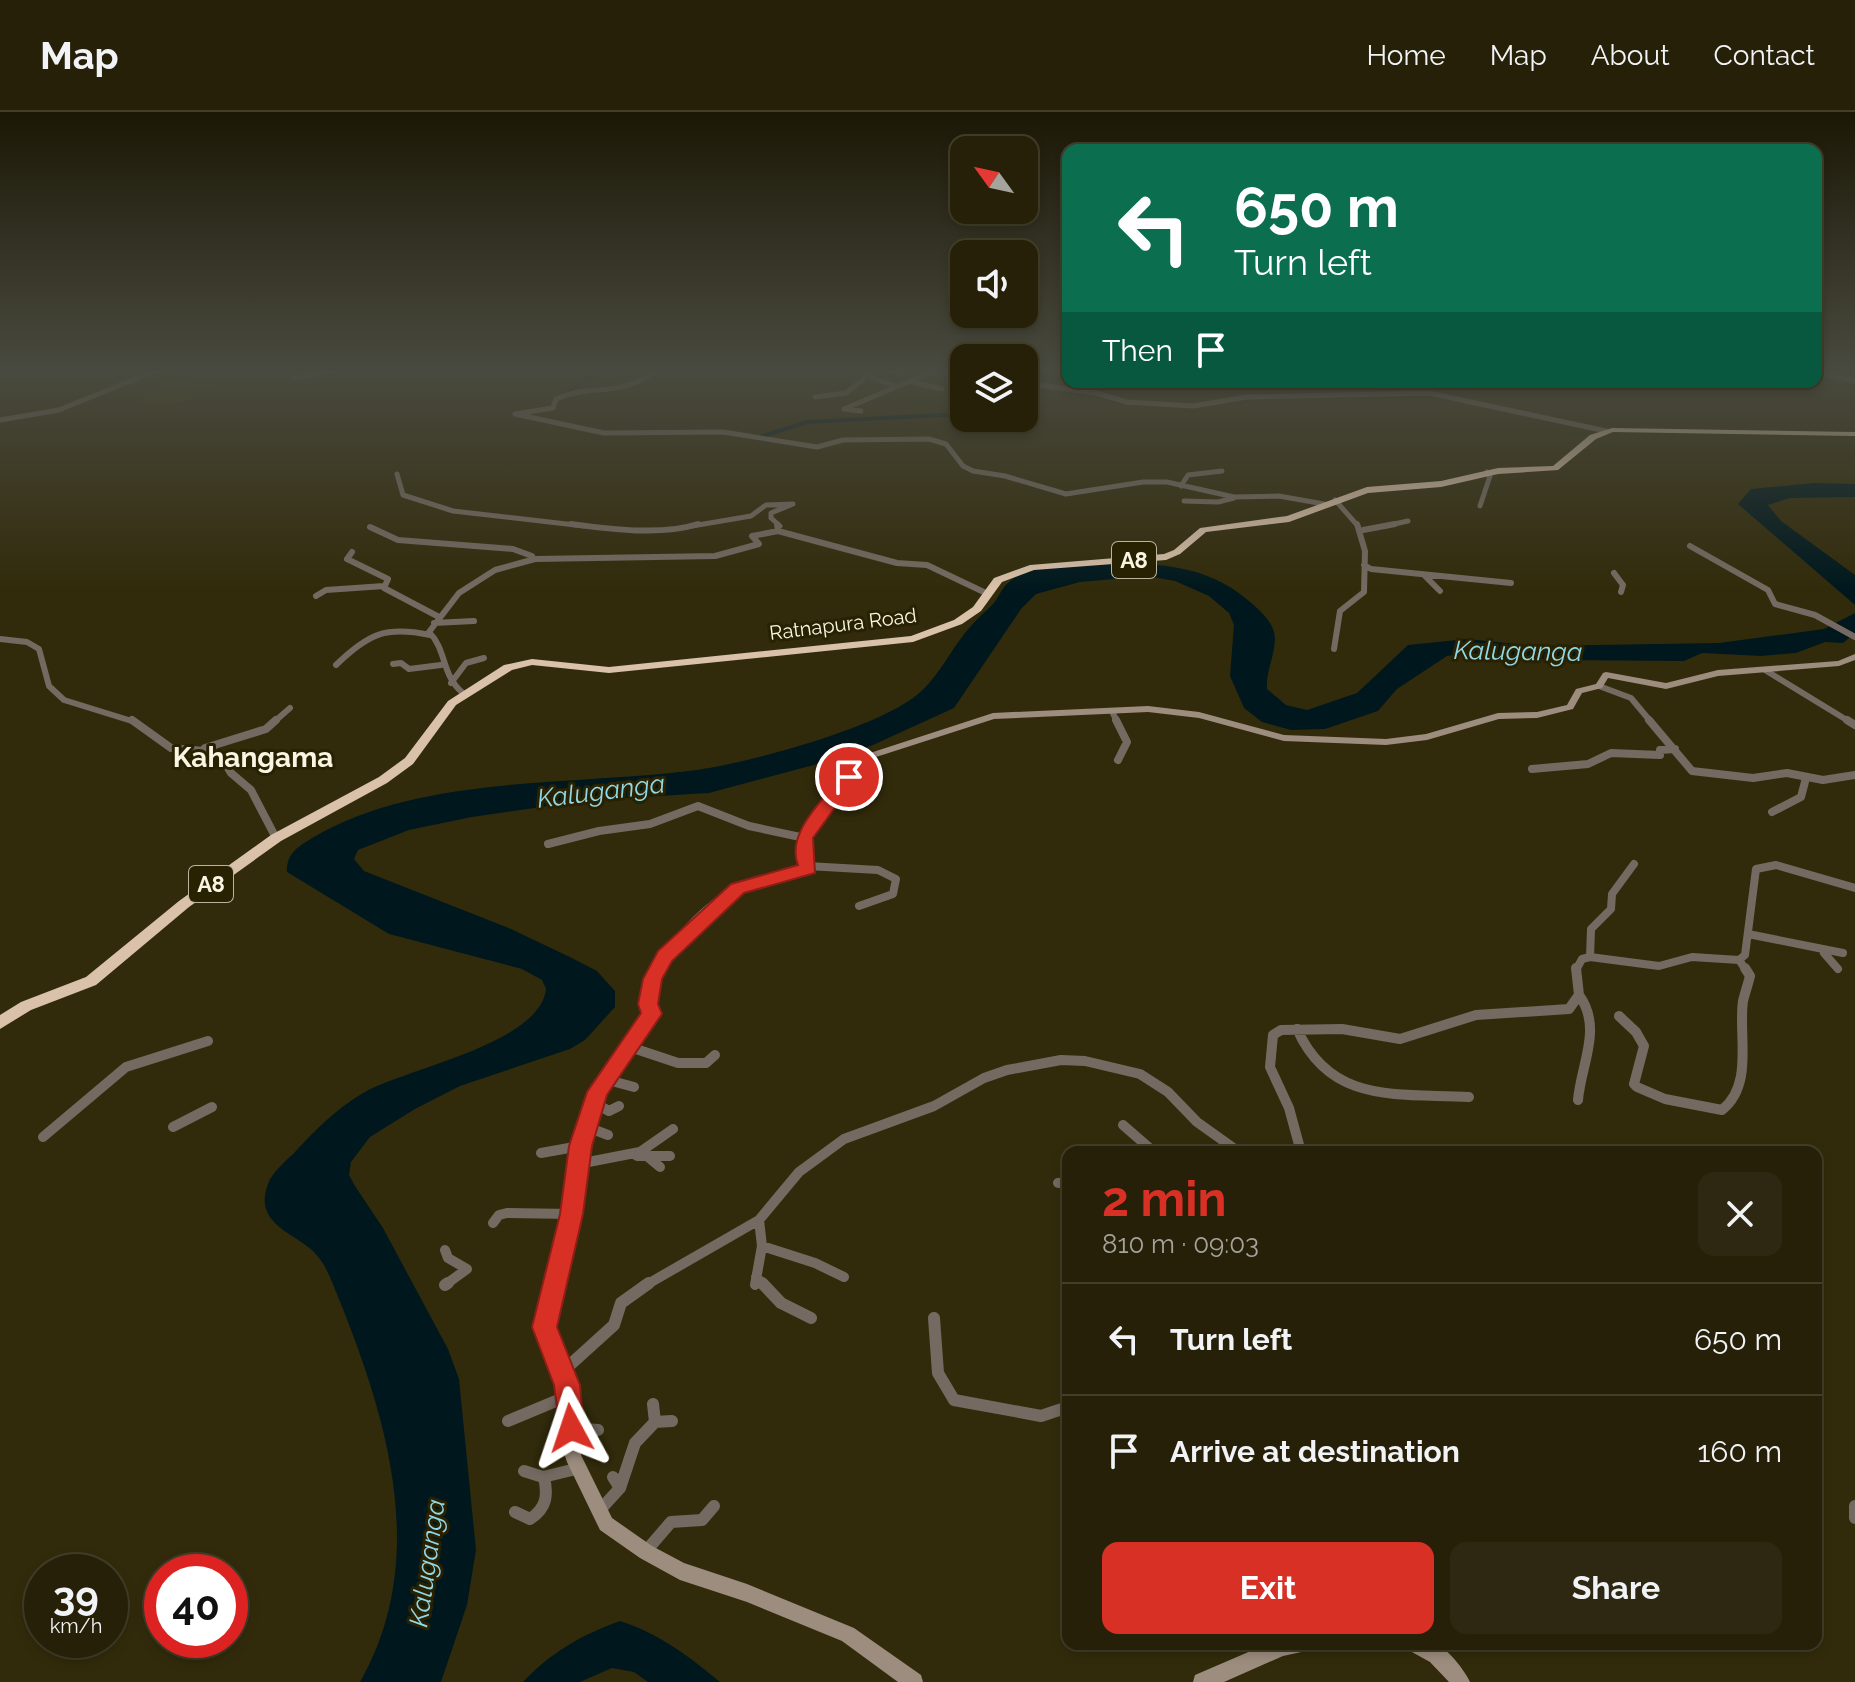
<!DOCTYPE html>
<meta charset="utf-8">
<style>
body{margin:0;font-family:Raleway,sans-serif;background:#2e2812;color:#f1f3f6;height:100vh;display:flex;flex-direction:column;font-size:30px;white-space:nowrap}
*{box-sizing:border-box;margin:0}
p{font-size:26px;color:#a4a39c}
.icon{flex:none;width:44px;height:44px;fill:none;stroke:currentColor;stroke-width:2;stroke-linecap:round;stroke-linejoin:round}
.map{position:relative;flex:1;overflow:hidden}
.details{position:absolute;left:1062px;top:1034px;width:760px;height:504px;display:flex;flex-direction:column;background:#262008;border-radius:16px;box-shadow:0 4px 12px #0003,0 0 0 2px #423e29}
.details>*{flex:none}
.guide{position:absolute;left:1062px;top:32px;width:760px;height:244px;border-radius:16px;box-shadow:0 4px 12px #0003,0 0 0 2px #423e29;background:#0b6e4f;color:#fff;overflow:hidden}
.needle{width:52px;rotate:303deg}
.controls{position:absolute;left:950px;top:24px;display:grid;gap:16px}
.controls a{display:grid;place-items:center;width:88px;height:88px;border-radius:16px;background:#262008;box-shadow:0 4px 12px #0003,0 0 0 2px #423e29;font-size:40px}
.speed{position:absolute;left:24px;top:1442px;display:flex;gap:16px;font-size:40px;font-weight:700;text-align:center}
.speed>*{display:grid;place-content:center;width:104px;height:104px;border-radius:50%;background:#262008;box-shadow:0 4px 12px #0003,0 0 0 2px #423e29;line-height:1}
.speed small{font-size:20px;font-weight:400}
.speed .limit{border:12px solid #d22;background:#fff;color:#111}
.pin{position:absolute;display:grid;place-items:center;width:68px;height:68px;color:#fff;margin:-34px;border:4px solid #fff;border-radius:50%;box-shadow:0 2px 8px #0007}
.me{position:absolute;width:88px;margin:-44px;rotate:355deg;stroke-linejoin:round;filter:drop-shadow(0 0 6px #0008)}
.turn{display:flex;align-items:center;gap:28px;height:168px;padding:0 40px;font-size:36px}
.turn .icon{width:104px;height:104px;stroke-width:2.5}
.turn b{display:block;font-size:56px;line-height:68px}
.then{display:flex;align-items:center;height:76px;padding:0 40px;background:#0003;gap:16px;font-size:30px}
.round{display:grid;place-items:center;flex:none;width:84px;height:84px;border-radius:16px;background:#2e2812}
.headline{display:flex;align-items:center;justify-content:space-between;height:136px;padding:0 40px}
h1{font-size:48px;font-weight:700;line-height:60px;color:#d93025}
.cta{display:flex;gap:16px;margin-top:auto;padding:16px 40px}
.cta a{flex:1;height:92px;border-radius:16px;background:#d93025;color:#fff;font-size:32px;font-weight:700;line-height:92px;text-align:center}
.cta a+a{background:#2e2812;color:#f1f3f6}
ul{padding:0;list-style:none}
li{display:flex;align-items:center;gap:24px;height:112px;padding:0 40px;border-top:2px solid #423e29}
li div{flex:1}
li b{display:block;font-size:30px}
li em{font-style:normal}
header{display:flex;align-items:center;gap:48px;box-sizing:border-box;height:112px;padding:0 40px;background:#262008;border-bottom:2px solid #423e29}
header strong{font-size:38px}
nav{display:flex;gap:44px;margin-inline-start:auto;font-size:28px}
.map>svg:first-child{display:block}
.built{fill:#3c3409}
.water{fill:#00181d}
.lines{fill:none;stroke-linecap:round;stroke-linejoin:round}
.stream{stroke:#00181d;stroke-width:2}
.canal{stroke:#00181d;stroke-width:4}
.street-far4{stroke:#746a61;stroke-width:5}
.street-far3{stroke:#746a61;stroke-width:6}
.street-far2{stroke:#746a61;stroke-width:8}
.street-far1{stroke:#746a61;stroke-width:10}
.street{stroke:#746a61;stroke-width:12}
.secondary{fill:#9d8d7e;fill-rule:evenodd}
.highway{fill:#d9c1aa;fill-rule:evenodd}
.route{fill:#d93025;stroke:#8d1f18;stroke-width:2}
.labels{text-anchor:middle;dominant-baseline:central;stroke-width:6;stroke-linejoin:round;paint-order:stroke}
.far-street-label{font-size:20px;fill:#f8f5e2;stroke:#282102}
.shield{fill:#282102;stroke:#bab59f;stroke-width:2}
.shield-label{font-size:22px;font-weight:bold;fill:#f8f5e2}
.water-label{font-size:26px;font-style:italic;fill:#92d7e5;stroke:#282102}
.quarter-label{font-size:28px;font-weight:bold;fill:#f8f5e2;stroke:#282102}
</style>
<header>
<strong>Map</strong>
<nav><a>Home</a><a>Map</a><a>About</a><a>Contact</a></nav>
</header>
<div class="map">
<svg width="1855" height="1570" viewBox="0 0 1855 1570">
<rect width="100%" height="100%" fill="#322b0b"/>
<!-- built -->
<path class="built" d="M 170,267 L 173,271 L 216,273 L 209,283 L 160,294 L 137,288 L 162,278 L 159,273 Z"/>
<!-- water -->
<path class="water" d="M 1814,371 L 1855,372 L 1855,385 L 1790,386 L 1768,393 L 1781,409 L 1855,463 L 1855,493 L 1738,392 L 1751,377 Z
M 1103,452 C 1157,451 1206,452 1249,489 C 1257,496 1269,506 1273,517 C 1280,535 1265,557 1267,577 L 1286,593 L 1307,598 L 1357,581 L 1408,533 L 1467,527 L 1535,534 L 1719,531 L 1824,517 L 1855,501 L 1855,521 L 1843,531 L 1825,530 L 1796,541 L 1761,544 L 1702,541 L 1684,549 L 1551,548 L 1467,541 L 1447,544 L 1397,577 L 1378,599 L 1325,617 L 1291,618 L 1262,610 L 1244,596 L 1230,564 L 1234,513 L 1229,501 L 1209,484 L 1175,469 L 1148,464 L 1080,470 L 1036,482 L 1021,497 L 954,596 L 873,633 L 814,653 L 709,681 L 591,688 L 472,705 L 409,718 L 358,738 L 354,747 L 364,759 L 511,817 L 572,846 L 597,859 L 615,879 L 615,895 L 585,928 L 570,937 L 460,974 L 415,997 L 370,1025 L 351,1050 L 349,1063 L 355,1074 L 383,1116 L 448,1237 L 459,1267 L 476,1438 L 467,1493 L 441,1570 L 360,1570 C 433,1442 384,1296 332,1170 C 327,1158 322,1148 313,1139 C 292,1120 253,1111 268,1072 C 272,1060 286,1049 295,1040 C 316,1017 336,997 363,981 C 406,956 540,932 546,877 L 542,868 L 522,857 L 389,822 L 287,760 C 286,741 299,734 314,725 C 420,662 577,674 697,658 C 751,650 878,616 918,582 C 935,568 946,547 959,529 C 969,515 978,506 991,494 C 998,488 1001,476 1009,470 C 1030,451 1076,454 1103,452 Z
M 620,1509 C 658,1521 689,1544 720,1570 L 648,1570 L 634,1560 L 612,1556 L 580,1570 L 523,1570 C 550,1541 583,1522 620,1509 Z"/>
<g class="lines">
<!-- stream -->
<path class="stream" d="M 566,281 L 596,262 L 597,257"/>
<!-- canal -->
<path class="canal" d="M 760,325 L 807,310 L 964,302"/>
<!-- street-far4 -->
<path class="street-far4" d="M 387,257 L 393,259
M 659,257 C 619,287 592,271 556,287 L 553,296 L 515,302 L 604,321 L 723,320 L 817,335 L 843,328 L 929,327 L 946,332 L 963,354 L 973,359 L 1005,364 L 1066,382 L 1143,370 L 1167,370 L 1234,385 L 1279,384 L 1324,392
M 880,257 L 901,261
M 1816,260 L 1855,269
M 867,264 L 896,274
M 294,266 L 341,257
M 912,270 L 942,277
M 1024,271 L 1096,281 L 1127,290 L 1193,294 L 1247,285 L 1429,281 L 1606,319
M 815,285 L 846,281 L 876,257
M 861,299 L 844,297 L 939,257
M 0,308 L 59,298 L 160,257
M 397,362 L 403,383 L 453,399 L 584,414
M 1181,374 L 1188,363 L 1222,359
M 1335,388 L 1358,414
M 1184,389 L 1218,390 L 1234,386
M 1480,394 L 1490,364 L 1487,360
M 692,414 L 751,404 L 766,393 L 793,392 L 771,401 L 771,406 L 780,414
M 1385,414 L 1408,409"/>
<!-- street-far3 -->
<path class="street-far3" d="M 571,412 C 609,417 661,424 698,412
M 370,415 L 398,428 L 513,437 L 532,444
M 1363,418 L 1395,412
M 778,419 L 897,451 L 927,453 L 988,482
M 1690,434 L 1768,478 L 1775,492 L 1815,503 L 1855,525
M 352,440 L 347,447 L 388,467 L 384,476 L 439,505
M 1364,453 L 1371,457 L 1511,471
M 1614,461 L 1623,473 L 1621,480
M 1424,463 L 1440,479
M 316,484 L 326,478 L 384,474
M 434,511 L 474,509
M 0,527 L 27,530 L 39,537 L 49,574 L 64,588 L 135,610
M 1334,537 L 1340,499 L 1364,480 L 1365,439 L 1357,412
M 393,552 L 401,551 L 409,557 L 441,553
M 336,553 C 369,521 386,514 430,523
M 1765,558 L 1850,610
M 451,571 L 466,551 L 484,546
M 1599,574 L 1631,586 L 1651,610
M 463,581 C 441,563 447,538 429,520 L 459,481 L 495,458 L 535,447 L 715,444 L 759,432 L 752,424 L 778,419 L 777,412
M 1112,599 L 1117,610
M 274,610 L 290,596"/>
<!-- street-far2 -->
<path class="street-far2" d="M 132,608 L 171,636 L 214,640 L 222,646 L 231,661 L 251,678 L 276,726
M 1116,608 L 1127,630 L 1118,648
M 1649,608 L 1692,659 L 1753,666 L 1787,661 L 1823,668 L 1855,663
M 1847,608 L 1855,613
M 205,636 L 266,617 L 276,608
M 1532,657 L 1588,652 L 1611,641 L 1660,643 L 1660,638 L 1675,637
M 1772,700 L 1801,685 L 1806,666
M 548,732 L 599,719 L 650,712 L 698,694 L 749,714 L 805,726
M 807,754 L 878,758 L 896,767 L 893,782 L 859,794
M 1748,822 L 1843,841
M 1824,841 L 1838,857
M 1590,845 L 1591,817 L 1611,797 L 1612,782 L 1634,752
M 1739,848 L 1746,858
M 1576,858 L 1582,847 L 1590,845 L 1659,854 L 1692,845 L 1739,848 L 1745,843 L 1756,757 L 1776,753 L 1855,776"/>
<!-- street-far1 -->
<path class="street-far1" d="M 1619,904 L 1636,920 L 1644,934 L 1634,972 L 1637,975 L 1665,987 L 1722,998 C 1754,973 1738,923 1743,889 C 1745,881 1748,872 1750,864 L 1745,856
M 1297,917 C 1331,993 1398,981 1469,985
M 630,935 L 678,951 L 706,951 L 715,943
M 608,968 L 634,975
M 1578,988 C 1581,952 1603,916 1579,883
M 594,991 L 609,999 L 619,994
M 1123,1013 L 1154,1040
M 173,1015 L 212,995
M 587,1015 L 608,1023
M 43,1025 L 126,955 L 208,929
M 1301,1040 L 1289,996 L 1270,955 L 1273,923 L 1281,918 L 1342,917 L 1400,927 L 1476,903 L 1569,897 L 1579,883 L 1576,856
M 541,1041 L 580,1034
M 637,1044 L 670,1044
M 648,1045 L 660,1055
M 578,1052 L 640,1040 L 673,1017
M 1058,1071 L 1068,1070
M 759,1108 L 762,1134 L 815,1151 L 844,1165
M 493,1111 L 499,1103 L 507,1101 L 572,1102
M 445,1138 L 448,1146 L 467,1157 L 445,1173
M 756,1165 L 764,1173
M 646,1173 L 759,1108 L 799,1060 L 844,1027 L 934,994 L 984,966 L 1007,958 L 1061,948 L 1085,949 L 1140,962 L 1168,980 L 1197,1010 L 1239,1040
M 755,1173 L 762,1134"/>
<!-- street -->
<path class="street" d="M 762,1171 L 781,1191 L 811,1206
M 445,1173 L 448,1171
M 934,1206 L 938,1261 L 954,1288 L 1041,1304 L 1068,1295
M 561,1261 L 614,1213 L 621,1191 L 649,1171
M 653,1292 L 655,1310
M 508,1309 L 568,1284
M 572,1316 L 598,1318
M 524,1359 L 543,1365 L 580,1356
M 613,1365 L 620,1376
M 1855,1394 L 1855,1406
M 600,1398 L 620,1376 L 635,1331 L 655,1310 L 672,1309
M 515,1400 L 530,1407 C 547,1396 548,1383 544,1365
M 646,1439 L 671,1410 L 702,1408 L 714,1394"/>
<!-- secondary -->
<path class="secondary" d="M 1855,542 L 1855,548 L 1839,554 L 1718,564 L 1666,577 L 1608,566 L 1602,576 L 1582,581 L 1573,597 L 1537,606 L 1499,607 L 1427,628 L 1386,633 L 1284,629 L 1199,606 L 1148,600 L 994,607 L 873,646 L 846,676 L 810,726 L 808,744 L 813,756 L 812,759 C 788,765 762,768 741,780 C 708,798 662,846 657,884 C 656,890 657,896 658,902 L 603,982 L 587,1034 L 579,1102 L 552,1215 L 575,1273 L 581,1343 L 612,1406 L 652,1434 L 684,1451 L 747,1472 L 854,1516 L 921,1563 L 923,1570 L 898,1570 L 842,1529 L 747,1490 L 680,1468 L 640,1446 L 600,1418 L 567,1350 L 565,1344 L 559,1273 L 536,1215 L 565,1102 L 573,1034 L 591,980 L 646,901 C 645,895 644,889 645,883 C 653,842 699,792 735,773 C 756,763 780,760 802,754 L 798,744 L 800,726 L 838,672 L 867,642 L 993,601 L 1148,594 L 1199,600 L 1284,623 L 1386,627 L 1426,622 L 1498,601 L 1537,600 L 1567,593 L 1576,577 L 1596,572 L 1603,561 L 1606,560 L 1666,571 L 1718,558 L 1838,549 Z
M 1267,1532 L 1308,1532 L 1306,1539 L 1283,1544 L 1224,1570 L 1193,1570 L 1195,1563 Z
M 1408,1532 C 1416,1532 1427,1530 1435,1532 C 1446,1534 1466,1560 1470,1570 L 1449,1570 L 1430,1550 L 1410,1539 Z"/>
<!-- highway -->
<path class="highway" d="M 1612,316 L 1855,320 L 1855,324 L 1613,320 L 1596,327 L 1558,358 L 1498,362 L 1441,375 L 1368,381 L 1289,410 L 1206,420 L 1180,442 L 1166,448 L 1034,458 L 1002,470 L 981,499 L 962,512 L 913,530 L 609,561 L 532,553 L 512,558 L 456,593 L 413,652 L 387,671 L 281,729 L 189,795 L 96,873 L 31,898 L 0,917 L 0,903 L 21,890 L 86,865 L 179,789 L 271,723 L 379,665 L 405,646 L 448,589 L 504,553 L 532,547 L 609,555 L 911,524 L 954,508 L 973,495 L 994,466 L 1030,453 L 1164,442 L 1174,438 L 1200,416 L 1287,404 L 1367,375 L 1441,369 L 1498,356 L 1553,354 L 1590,323 Z"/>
</g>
<!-- sky -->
<linearGradient id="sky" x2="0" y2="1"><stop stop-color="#1c1806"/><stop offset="0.54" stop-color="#494a3f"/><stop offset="1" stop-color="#494a3f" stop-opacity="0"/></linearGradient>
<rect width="1855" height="477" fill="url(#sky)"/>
<!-- route -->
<path class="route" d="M 849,660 L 857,665 L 813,726 L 815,761 L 744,781 L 672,849 L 662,867 L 658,892 L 662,902 L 607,983 L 592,1034 L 583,1102 L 557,1215 L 580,1273 L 584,1316 L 581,1325 L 571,1329 L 561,1325 L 554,1273 L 532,1215 L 560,1102 L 569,1034 L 587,980 L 641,901 L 638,892 L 643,867 L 658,839 L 731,772 L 798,753 C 785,721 825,686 843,662 Z"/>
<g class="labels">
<!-- far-street labels -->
<g class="far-street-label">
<text transform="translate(843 512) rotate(-7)">Ratnapura Road</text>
</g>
<!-- shield labels -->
<g class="shield">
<rect x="1112" y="430" width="44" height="36" rx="6"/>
<rect x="189" y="754" width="44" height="36" rx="6"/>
</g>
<g class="shield-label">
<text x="1134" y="448">A8</text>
<text x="211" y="772">A8</text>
</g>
<!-- water labels -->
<g class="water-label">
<text transform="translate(1518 539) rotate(1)">Kaluganga</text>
<text transform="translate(601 679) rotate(-7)">Kaluganga</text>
<text transform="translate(427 1451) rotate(-82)">Kaluganga</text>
</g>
<!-- quarter labels -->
<g class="quarter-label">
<text x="253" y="645">Kahangama</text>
</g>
</g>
</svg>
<div class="controls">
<a><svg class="needle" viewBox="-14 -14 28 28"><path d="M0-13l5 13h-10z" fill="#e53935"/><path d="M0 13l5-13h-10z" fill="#a4a39c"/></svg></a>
<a><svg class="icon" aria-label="sound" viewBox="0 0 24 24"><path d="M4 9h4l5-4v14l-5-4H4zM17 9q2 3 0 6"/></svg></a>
<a><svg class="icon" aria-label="layers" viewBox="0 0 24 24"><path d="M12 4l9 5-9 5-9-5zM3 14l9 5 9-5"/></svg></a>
</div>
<div class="speed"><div>39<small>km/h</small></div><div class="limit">40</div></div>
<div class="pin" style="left:849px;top:665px;background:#d93025"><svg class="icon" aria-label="arrive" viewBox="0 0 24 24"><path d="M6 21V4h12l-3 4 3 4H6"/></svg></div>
<svg class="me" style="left:571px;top:1316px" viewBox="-20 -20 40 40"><path d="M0-17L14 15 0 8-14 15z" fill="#d93025" stroke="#fff" stroke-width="4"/></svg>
<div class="guide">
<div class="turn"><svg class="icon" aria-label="left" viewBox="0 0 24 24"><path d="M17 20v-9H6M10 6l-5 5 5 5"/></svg><div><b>650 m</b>Turn left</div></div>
<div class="then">Then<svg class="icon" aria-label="arrive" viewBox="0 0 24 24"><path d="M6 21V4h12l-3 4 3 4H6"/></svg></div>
</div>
<section class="details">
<div class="headline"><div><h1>2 min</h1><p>810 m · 09:03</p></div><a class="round"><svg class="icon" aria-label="close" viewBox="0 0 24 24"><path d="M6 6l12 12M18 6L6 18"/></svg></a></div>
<ul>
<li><svg class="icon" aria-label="left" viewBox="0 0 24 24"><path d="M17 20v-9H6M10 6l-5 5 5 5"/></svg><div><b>Turn left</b></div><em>650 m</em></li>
<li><svg class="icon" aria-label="arrive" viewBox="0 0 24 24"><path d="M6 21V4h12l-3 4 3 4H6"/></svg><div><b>Arrive at destination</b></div><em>160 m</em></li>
</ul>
<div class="cta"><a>Exit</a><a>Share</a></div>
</section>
</div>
